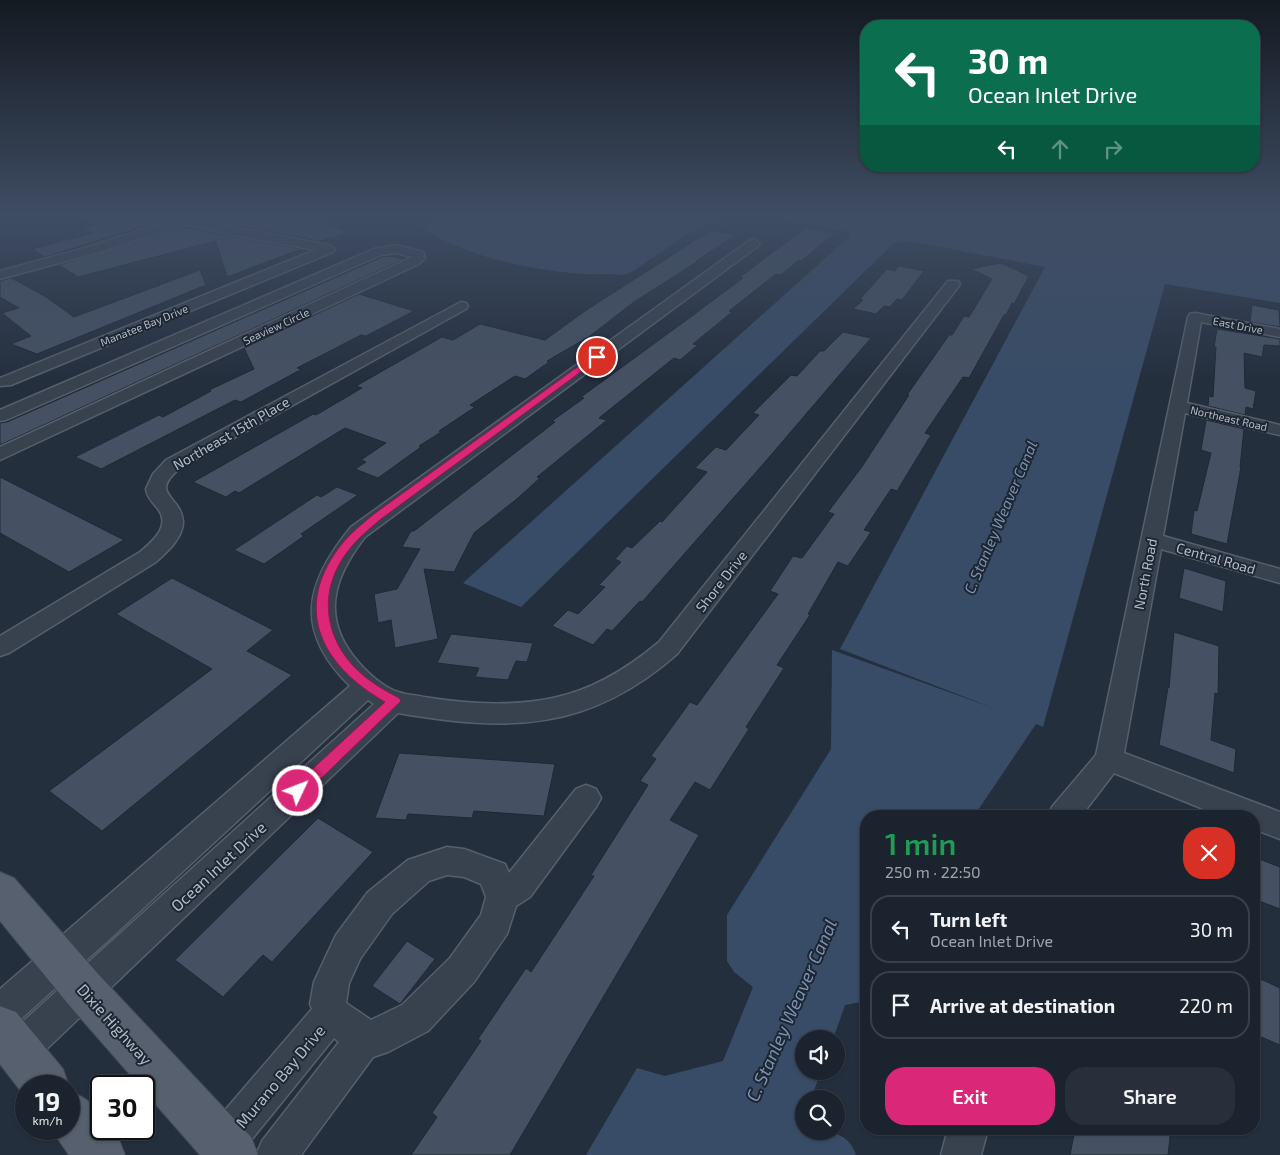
<!DOCTYPE html>
<meta charset="utf-8">
<style>
body{margin:0;font-family:"Exo 2",sans-serif;background:#282f3a;color:#f1f3f6;height:100vh;display:flex;flex-direction:column;font-size:19px;white-space:nowrap}
*{box-sizing:border-box;margin:0}
p{font-size:16px;color:#a0a4aa}
.icon{flex:none;width:28px;height:28px;fill:none;stroke:currentColor;stroke-width:2;stroke-linecap:round;stroke-linejoin:round}
.map{position:relative;flex:1;overflow:hidden}
.sheet{position:absolute;left:860px;top:810px;width:400px;height:325px;display:flex;flex-direction:column;background:#1b232e;border-radius:20px;box-shadow:0 1px 4px #0004,0 0 0 1px #39404a}
.sheet>*{flex:none}
.top-card{position:absolute;left:860px;top:20px;width:400px;height:152px;border-radius:20px;box-shadow:0 1px 4px #0004,0 0 0 1px #39404a;background:#0b6e4f;color:#fff;overflow:hidden}
.buttons{position:absolute;left:795px;top:1030px;display:grid;gap:10px}
.buttons a{display:grid;place-items:center;width:50px;height:50px;border-radius:50%;background:#1b232e;box-shadow:0 1px 4px #0004,0 0 0 1px #39404a;font-size:25px}
.speed{position:absolute;left:15px;top:1075px;display:flex;gap:10px;font-size:25px;font-weight:700;text-align:center}
.speed>*{display:grid;place-content:center;width:65px;height:65px;border-radius:50%;background:#1b232e;box-shadow:0 1px 4px #0004,0 0 0 1px #39404a;line-height:1}
.speed small{font-size:12px;font-weight:400}
.speed .limit{border:2px solid #111;border-radius:8px;background:#fff;color:#111}
.pin{position:absolute;display:grid;place-items:center;width:42px;height:42px;color:#fff;margin:-21px;border:2px solid #fff;border-radius:50%;box-shadow:0 1px 5px #0007}
.me{position:absolute;width:55px;margin:-28px;rotate:47deg;stroke-linejoin:round;filter:drop-shadow(0 0 4px #0008)}
.turn{display:flex;align-items:center;gap:18px;height:105px;padding:0 25px;font-size:22px}
.turn .icon{width:65px;height:65px;stroke-width:2.5}
.turn b{display:block;font-size:35px;line-height:42px}
.lanes{display:flex;align-items:center;height:48px;padding:0 25px;background:#0003;justify-content:center;gap:25px;direction:ltr}
.lanes .off{opacity:.35}
.round{display:grid;place-items:center;flex:none;width:52px;height:52px;border-radius:20px;background:#282f3a}
.summary{display:flex;align-items:center;justify-content:space-between;height:85px;padding:0 25px}
h1{font-size:30px;font-weight:600;line-height:38px;color:#1e9e55}
.action{display:flex;gap:10px;margin-top:auto;padding:10px 25px}
.action a{flex:1;height:58px;border-radius:20px;background:#db2777;color:#fff;font-size:20px;font-weight:600;line-height:58px;text-align:center}
.action a+a{background:#282f3a;color:#f1f3f6}
ul{padding:0;list-style:none}
li{display:flex;align-items:center;gap:15px;height:68px;margin:0 10px 8px;padding:0 15px;border:2px solid #39404a;border-radius:20px}
li div{flex:1}
li b{display:block;font-size:19px}
li em{font-style:normal}
.map>svg:first-child{display:block}
.water{fill:#394c67}
.building{fill:#455162;stroke:#1f2835}
.lines{fill:none;stroke-linecap:round;stroke-linejoin:round}
.minor-casing{stroke:#565f6c;stroke-width:3}
.primary-casing{stroke:#414a57;stroke-width:2}
.minor{fill:#38414e;fill-rule:evenodd}
.primary{fill:#56606e;fill-rule:evenodd}
.route{fill:#db2777;stroke:#8e194d}
.labels{text-anchor:middle;dominant-baseline:central;stroke-width:4;stroke-linejoin:round;paint-order:stroke}
.far-street-label{font-size:11px;fill:#b4bcc9;stroke:#1d2633}
.street-label{font-size:14px;fill:#b4bcc9;stroke:#1d2633}
.water-label{font-size:15px;font-style:italic;fill:#7c92b1;stroke:#1d2633}
.near-street-label{font-size:16px;fill:#b4bcc9;stroke:#1d2633}
.near-water-label{font-size:18px;font-style:italic;fill:#7c92b1;stroke:#1d2633}
</style>
<div class="map">
<svg width="1280" height="1155" viewBox="0 0 1280 1155">
<rect width="100%" height="100%" fill="#242f3e"/>
<!-- water -->
<path class="water" d="M 444,217 L 731,217 C 700,222 674,244 648,261 C 642,265 635,271 629,273 C 622,276 613,274 606,274 C 554,276 463,258 421,227 Z
M 773,217 L 1280,217 L 1280,303 L 1165,284 L 1043,727 L 1036,724 L 974,816 L 866,816 L 866,1001 L 845,1005 L 833,1039 L 804,1039 L 804,1071 L 821,1071 L 811,1099 L 804,1099 L 804,1131 C 826,1131 848,1130 856,1155 L 586,1155 L 637,1068 L 665,1076 L 723,1061 L 753,987 L 734,972 L 727,961 L 727,915 L 831,749 L 832,650 L 996,709 L 840,649 L 1045,267 L 909,241 L 894,243 L 521,607 L 463,583 L 850,236 L 849,232 Z"/>
<!-- building -->
<path class="building" d="M 79,217 L 156,217 L 156,220 L 161,221 L 45,257 L 32,249 L 93,233 L 81,229 L 95,225 Z
M 216,217 L 314,217 L 350,233 L 320,241 L 207,220 Z
M 182,227 L 301,249 L 227,277 L 216,241 L 78,277 L 59,265 Z
M 806,228 L 835,233 L 801,261 L 798,261 L 781,275 L 776,274 L 729,311 L 732,312 L 693,344 L 698,345 L 680,360 L 674,358 L 599,418 L 607,420 L 537,477 L 540,478 L 518,498 L 474,533 L 454,572 L 424,569 L 438,639 L 395,648 L 391,620 L 378,623 L 374,594 L 397,589 L 420,549 L 402,547 L 411,531 L 414,531 L 555,422 L 552,421 L 584,398 L 581,397 L 692,316 L 743,278 L 740,277 L 769,255 Z
M 711,230 L 736,235 L 696,261 L 698,261 L 634,302 L 590,336 L 547,361 L 549,362 L 525,379 L 515,376 L 470,405 L 475,407 L 439,431 L 441,432 L 419,446 L 421,447 L 378,478 L 355,469 L 366,462 L 361,460 L 386,443 L 345,428 L 239,493 L 235,491 L 226,497 L 193,482 L 313,414 L 316,415 L 362,388 L 356,386 L 442,337 L 453,340 L 480,324 L 545,340 L 585,311 Z
M 391,256 L 404,259 L 0,445 L 0,423 L 7,422 L 382,257 Z
M 1001,263 L 1029,276 L 1014,304 L 1012,303 L 1006,315 L 1004,315 L 969,378 L 963,377 L 925,433 L 931,435 L 897,491 L 891,489 L 864,530 L 871,532 L 848,566 L 838,562 L 808,614 L 810,615 L 777,665 L 784,668 L 746,727 L 749,729 L 710,790 L 695,782 L 670,820 L 699,835 L 510,1155 L 411,1155 L 437,1117 L 432,1113 L 481,1041 L 478,1039 L 526,968 L 531,972 L 594,876 L 591,875 L 648,785 L 640,781 L 656,759 L 651,756 L 690,702 L 697,705 L 738,649 L 778,594 L 770,591 L 793,556 L 802,558 L 834,514 L 828,512 L 861,468 L 909,395 L 907,395 L 949,335 L 952,335 L 964,316 L 969,317 L 992,279 L 971,269 Z
M 899,266 L 924,271 L 902,300 L 897,299 L 890,307 L 884,306 L 876,314 L 853,309 L 863,300 L 860,299 L 887,269 L 895,271 Z
M 200,270 L 206,285 L 37,354 L 11,344 L 31,336 L 2,313 L 19,308 L 0,297 L 0,281 L 11,278 L 19,282 L 46,297 L 74,317 Z
M 359,294 L 414,311 L 366,336 L 361,335 L 297,368 L 302,369 L 241,402 L 235,400 L 101,469 L 75,457 L 159,415 L 163,417 L 211,391 L 209,390 L 254,369 L 244,348 Z
M 1252,305 L 1279,310 L 1280,327 L 1250,322 Z
M 1217,329 L 1280,339 L 1280,346 L 1264,345 L 1262,357 L 1244,353 L 1245,388 L 1256,391 L 1253,409 L 1246,407 L 1245,415 L 1208,406 L 1209,396 L 1213,397 L 1216,347 L 1214,347 Z
M 843,332 L 871,338 L 765,462 L 642,602 L 640,601 L 612,631 L 607,629 L 593,645 L 552,626 L 568,610 L 578,614 L 605,587 L 599,585 L 621,562 L 615,559 L 627,546 L 632,548 L 660,521 L 662,522 L 707,472 L 695,468 L 716,447 L 726,450 L 759,415 L 753,413 L 791,375 L 797,376 L 820,351 L 824,351 Z
M 1206,420 L 1244,429 L 1240,467 L 1241,467 L 1227,544 L 1191,534 L 1194,510 L 1197,511 L 1211,453 L 1201,450 Z
M 0,477 L 124,540 L 69,572 L 0,533 Z
M 337,487 L 358,495 L 301,534 L 304,536 L 264,564 L 234,550 L 317,495 L 321,497 Z
M 1184,568 L 1226,581 L 1223,612 L 1179,598 Z
M 172,578 L 273,630 L 247,651 L 292,675 L 102,831 L 49,791 L 212,669 L 116,614 Z
M 1174,632 L 1219,646 L 1218,694 L 1215,693 L 1211,740 L 1236,749 L 1234,773 L 1159,745 L 1168,687 L 1169,688 Z
M 451,634 L 533,643 L 527,662 L 516,661 L 508,680 L 475,677 L 479,668 L 437,663 Z
M 399,753 L 555,764 L 544,816 L 474,811 L 472,818 L 408,814 L 406,820 L 375,818 Z
M 318,818 L 373,852 L 272,962 L 263,955 L 223,997 L 175,960 Z
M 1254,857 L 1280,867 L 1280,909 L 1254,899 Z
M 407,941 L 435,959 L 400,1004 L 372,986 Z
M 1254,976 L 1280,988 L 1280,1045 L 1254,1034 Z
M 1075,1129 L 1171,1129 L 1168,1155 L 1070,1155 Z"/>
<g class="lines">
<!-- minor casing -->
<g class="minor-casing">
<path id="minor" d="M 181,217 L 329,245 L 335,249 L 333,252 L 11,385 L 0,386 L 0,378 L 315,250 L 229,234 L 184,224 L 96,253 L 0,279 L 0,271 L 88,247 Z
M 754,239 L 760,243 L 758,246 L 365,537 C 333,578 320,619 359,663 C 369,674 383,687 398,692 C 406,695 416,695 424,697 C 467,704 510,707 553,698 C 593,690 628,668 659,642 L 948,281 L 958,281 L 960,284 L 958,287 L 677,654 C 588,732 509,732 398,713 L 31,1064 L 18,1070 L 5,1064 L 0,1049 L 5,1038 L 374,704 L 368,700 L 113,936 L 13,1026 L 0,1031 L 0,989 L 350,686 C 294,631 304,584 351,527 L 750,240 Z
M 396,245 L 423,252 L 425,258 L 419,264 L 0,460 L 0,447 L 412,257 L 396,253 L 381,255 L 6,420 L 0,421 L 0,410 L 374,249 Z
M 461,302 L 466,303 L 468,306 L 466,309 L 180,468 C 148,495 181,495 183,521 C 184,537 167,552 156,562 L 9,653 L 0,656 L 0,636 L 140,552 C 152,542 171,526 158,509 C 153,502 147,498 146,489 L 153,474 L 166,460 Z
M 1195,313 L 1280,329 L 1280,337 L 1201,322 L 1187,403 L 1280,425 L 1280,435 L 1185,413 L 1163,536 L 1280,569 L 1280,583 L 1161,549 L 1124,753 L 1280,812 L 1280,839 L 1254,829 L 1254,816 L 1221,816 L 1114,773 L 1081,816 L 1048,816 L 1052,807 L 1096,755 L 1188,317 L 1190,314 Z
M 586,785 L 596,789 L 601,798 L 596,807 L 530,897 L 516,906 L 507,934 L 474,982 L 428,1031 L 388,1052 L 373,1057 L 301,1155 L 256,1155 L 262,1141 L 339,1042 L 334,1038 L 239,1155 L 206,1155 L 202,1144 L 208,1130 L 312,1009 L 310,1004 L 314,982 L 336,935 L 368,892 L 408,860 L 447,847 L 464,849 L 505,864 L 509,873 L 576,789 ZM 447,875 L 464,877 L 481,884 L 486,897 L 481,915 L 450,958 L 402,1005 L 371,1020 L 346,1003 L 349,983 L 360,959 L 392,914 L 429,881 Z
M 948,1129 L 988,1129 L 981,1155 L 941,1155 Z"/>
</g>
<!-- primary casing -->
<g class="primary-casing">
<path id="primary" d="M 0,872 L 14,878 L 99,975 L 251,1137 L 258,1155 L 200,1155 L 144,1091 L 144,1086 L 140,1086 L 69,1005 L 0,921 Z
M 0,1006 L 16,1012 L 63,1069 L 69,1086 L 69,1088 L 26,1086 L 26,1098 L 0,1064 Z
M 69,1091 C 87,1098 101,1107 101,1129 L 111,1129 L 118,1137 L 125,1155 L 69,1155 L 51,1129 L 69,1129 Z"/>
</g>
<!-- minor -->
<use href="#minor" class="minor"/>
<!-- primary -->
<use href="#primary" class="primary"/>
</g>
<!-- sky -->
<linearGradient id="sky" x2="0" y2="1"><stop stop-color="#141a22"/><stop offset="0.57" stop-color="#3f4d63"/><stop offset="1" stop-color="#3f4d63" stop-opacity="0"/></linearGradient>
<rect width="1280" height="379" fill="url(#sky)"/>
<!-- route -->
<path class="route" d="M 594,355 L 601,357 L 381,519 C 369,529 357,539 348,551 C 313,596 327,651 372,682 C 380,688 390,693 399,698 L 401,701 L 303,796 L 298,798 L 293,796 L 291,791 L 293,787 L 385,702 C 324,667 292,612 338,549 C 348,535 361,525 374,514 Z"/>
<g class="labels">
<!-- far-street labels -->
<g class="far-street-label">
<text transform="translate(144 325) rotate(-22)">Manatee Bay Drive</text>
<text transform="translate(1238 325) rotate(11)">East Drive</text>
<text transform="translate(276 326) rotate(-25)">Seaview Circle</text>
<text transform="translate(1229 418) rotate(13)">Northeast Road</text>
</g>
<!-- street labels -->
<g class="street-label">
<text transform="translate(231 433) rotate(-30)">Northeast 15th Place</text>
<text transform="translate(1216 558) rotate(16)">Central Road</text>
<text transform="translate(1145 574) rotate(-79)">North Road</text>
<text transform="translate(721 581) rotate(-52)">Shore Drive</text>
</g>
<!-- water labels -->
<g class="water-label">
<text transform="translate(1000 517) rotate(-67)">C. Stanley Weaver Canal</text>
</g>
<!-- near-street labels -->
<g class="near-street-label">
<text transform="translate(218 866) rotate(-43)">Ocean Inlet Drive</text>
<text transform="translate(115 1024) rotate(48)">Dixie Highway</text>
<text transform="translate(280 1076) rotate(-50)">Murano Bay Drive</text>
</g>
<!-- near-water labels -->
<g class="near-water-label">
<text transform="translate(791 1010) rotate(-66)">C. Stanley Weaver Canal</text>
</g>
</g>
</svg>
<div class="buttons">
<a><svg class="icon" aria-label="sound" viewBox="0 0 24 24"><path d="M4 9h4l5-4v14l-5-4H4zM17 9q2 3 0 6"/></svg></a>
<a><svg class="icon" aria-label="search" viewBox="0 0 24 24"><circle cx="10" cy="10" r="6"/><path d="M15 15l6 6"/></svg></a>
</div>
<div class="speed"><div>19<small>km/h</small></div><div class="limit">30</div></div>
<div class="pin" style="left:597px;top:357px;background:#d93025"><svg class="icon" aria-label="arrive" viewBox="0 0 24 24"><path d="M6 21V4h12l-3 4 3 4H6"/></svg></div>
<svg class="me" style="left:298px;top:791px" viewBox="-20 -20 40 40"><circle r="17" fill="#db2777" stroke="#fff" stroke-width="3"/><path d="M0-11L8 9 0 5-8 9z" fill="#fff"/></svg>
<div class="top-card">
<div class="turn"><svg class="icon" aria-label="left" viewBox="0 0 24 24"><path d="M17 20v-9H6M10 6l-5 5 5 5"/></svg><div><b>30 m</b>Ocean Inlet Drive</div></div>
<div class="lanes"><svg class="icon" aria-label="left" viewBox="0 0 24 24"><path d="M17 20v-9H6M10 6l-5 5 5 5"/></svg><svg class="icon off" aria-label="ahead" viewBox="0 0 24 24"><path d="M12 20V5M6 11l6-6 6 6"/></svg><svg class="icon off" aria-label="right" viewBox="0 0 24 24"><path d="M7 20v-9h11M14 6l5 5-5 5"/></svg></div>
</div>
<section class="sheet">
<div class="summary"><div><h1>1 min</h1><p>250 m · 22:50</p></div><a class="round" style="background:#d93025;color:#fff"><svg class="icon" aria-label="close" viewBox="0 0 24 24"><path d="M6 6l12 12M18 6L6 18"/></svg></a></div>
<ul>
<li><svg class="icon" aria-label="left" viewBox="0 0 24 24"><path d="M17 20v-9H6M10 6l-5 5 5 5"/></svg><div><b>Turn left</b><p>Ocean Inlet Drive</p></div><em>30 m</em></li>
<li><svg class="icon" aria-label="arrive" viewBox="0 0 24 24"><path d="M6 21V4h12l-3 4 3 4H6"/></svg><div><b>Arrive at destination</b></div><em>220 m</em></li>
</ul>
<div class="action"><a>Exit</a><a>Share</a></div>
</section>
</div>
